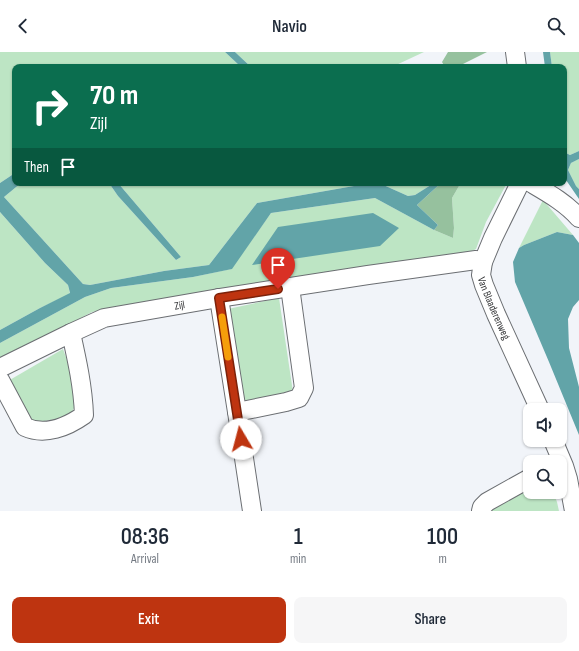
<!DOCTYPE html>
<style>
body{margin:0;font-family:"Sofia Sans Condensed",sans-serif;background:#f6f6f7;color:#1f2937;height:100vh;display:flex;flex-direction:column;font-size:15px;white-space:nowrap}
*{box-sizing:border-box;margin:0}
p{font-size:13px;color:#747a83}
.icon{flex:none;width:22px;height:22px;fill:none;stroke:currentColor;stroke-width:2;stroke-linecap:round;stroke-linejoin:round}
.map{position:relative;height:459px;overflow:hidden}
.details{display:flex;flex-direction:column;background:#fff;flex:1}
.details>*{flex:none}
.top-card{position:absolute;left:12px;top:12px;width:555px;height:122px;border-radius:8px;box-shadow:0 1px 3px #0004;background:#0b6e4f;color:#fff;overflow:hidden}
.controls{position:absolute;left:523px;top:351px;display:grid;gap:8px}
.controls a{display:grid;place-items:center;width:44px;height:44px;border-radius:8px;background:#fff;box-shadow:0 1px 3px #0004;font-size:20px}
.pin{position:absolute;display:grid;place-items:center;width:34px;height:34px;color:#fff;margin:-41px -17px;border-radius:50% 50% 50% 0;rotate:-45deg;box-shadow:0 0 4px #0007}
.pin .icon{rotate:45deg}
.me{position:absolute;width:44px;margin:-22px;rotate:352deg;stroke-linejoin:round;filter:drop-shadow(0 0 3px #0008)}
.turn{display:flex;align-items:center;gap:14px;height:84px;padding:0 12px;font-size:18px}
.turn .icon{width:52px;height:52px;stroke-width:2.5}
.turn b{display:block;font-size:28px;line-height:34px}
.then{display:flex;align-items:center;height:38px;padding:0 12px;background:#0003;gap:8px;font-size:15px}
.eta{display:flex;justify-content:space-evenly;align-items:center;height:68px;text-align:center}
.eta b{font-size:24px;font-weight:600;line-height:28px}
.primary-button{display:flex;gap:8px;margin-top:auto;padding:8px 12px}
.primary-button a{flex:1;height:46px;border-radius:8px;background:#be3410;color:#fff;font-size:16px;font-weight:600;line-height:46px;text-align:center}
.primary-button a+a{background:#f6f6f7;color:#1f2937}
header{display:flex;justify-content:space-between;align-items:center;height:52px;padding:0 12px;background:#fff;font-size:18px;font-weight:600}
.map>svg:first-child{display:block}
.green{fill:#bde5c4}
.forest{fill:#96c19e}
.water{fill:#62a4a8}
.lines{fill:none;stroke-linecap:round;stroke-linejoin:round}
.minor-casing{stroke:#6b6e72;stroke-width:20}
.minor{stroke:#fff;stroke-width:18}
.route-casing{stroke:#7c220a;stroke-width:10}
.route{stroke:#be3410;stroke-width:7}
.slow{stroke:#f59e0b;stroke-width:7}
.labels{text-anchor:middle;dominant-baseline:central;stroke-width:3;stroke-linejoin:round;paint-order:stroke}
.street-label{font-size:11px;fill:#353638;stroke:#f1f4f9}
</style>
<header><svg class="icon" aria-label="back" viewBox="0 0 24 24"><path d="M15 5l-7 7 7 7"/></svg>Navio<svg class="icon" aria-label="search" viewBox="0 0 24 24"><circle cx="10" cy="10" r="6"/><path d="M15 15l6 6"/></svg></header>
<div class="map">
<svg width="579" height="459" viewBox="0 0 579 459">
<rect width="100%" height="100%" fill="#f1f4f9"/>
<!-- green -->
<path class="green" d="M 0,0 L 225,0 L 241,15 L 15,15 L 15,121 L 0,131 Z
M 235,0 L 424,0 L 394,14 L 394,15 L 251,15 Z
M 550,0 L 579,0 L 579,99 L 570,103 L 564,100 L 564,15 L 552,15 Z
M 579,107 L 579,137 L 576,134 L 568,118 L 571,111 Z
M 21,131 L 109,131 L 118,144 L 176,208 L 181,205 L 118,131 L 371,131 L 257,151 L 209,213 L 164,219 L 90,233 L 83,232 L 4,145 Z
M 379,131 L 434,131 L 415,143 L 408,144 Z
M 462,131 L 507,131 L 486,170 L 476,197 L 462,204 L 92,260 L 0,309 L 0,291 L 85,245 L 111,236 L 193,225 L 231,217 L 271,161 L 375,146 L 434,178 L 453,186 L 454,176 L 452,146 L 459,134 Z
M 543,148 L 573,183 L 557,180 L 524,193 L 519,196 Z
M 0,160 L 45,211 L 68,233 L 70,242 L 40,256 L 0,278 Z
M 279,246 L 293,340 L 241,353 L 223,258 Z
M 63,297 L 67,308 L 74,337 L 76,352 L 71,362 L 62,366 L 33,371 L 26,360 L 8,329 Z
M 530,434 L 530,440 L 553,440 L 557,450 L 559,459 L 489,459 Z"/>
<!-- forest -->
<path class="forest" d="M 448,0 L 487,0 L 457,15 L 445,15 L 442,10 Z
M 441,131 L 462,131 L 459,134 L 452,146 L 454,176 L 453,186 L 434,178 L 438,173 L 417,153 Z"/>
<!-- water -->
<path class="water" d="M 225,0 L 235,0 L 251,15 L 241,15 Z
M 543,0 L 550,0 L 552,15 L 545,15 Z
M 579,99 L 579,107 L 571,111 L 568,118 L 576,134 L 579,137 L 579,147 L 566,128 L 564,124 L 564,100 L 570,103 Z
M 15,121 L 15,131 L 21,131 L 4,145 L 83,232 L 90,233 L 164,219 L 209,213 L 257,151 L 371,131 L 379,131 L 408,144 L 415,143 L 434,131 L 441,131 L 417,153 L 438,173 L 434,178 L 375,146 L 271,161 L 232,217 L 193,225 L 111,236 L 85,245 L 0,291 L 0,278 L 40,256 L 70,241 L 68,233 L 45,211 L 0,160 L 0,131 Z
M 109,131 L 118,131 L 181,205 L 176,208 L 118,144 Z
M 373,161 L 399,176 L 380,194 L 252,213 L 278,175 Z
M 557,180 L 573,183 L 579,191 L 579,248 L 573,255 L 568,267 L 569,296 L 579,335 L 579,383 L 549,310 L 515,230 L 513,210 L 519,196 L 524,193 Z"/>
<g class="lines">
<!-- minor casing -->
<g class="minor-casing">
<g id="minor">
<path d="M 515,0 L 517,15"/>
<path id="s1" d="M 520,131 L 493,186 L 483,210 L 481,223 L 484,233 L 496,262 L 540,358"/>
<path d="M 531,131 C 548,141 566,151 579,166"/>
<path d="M 219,246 L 237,360 L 252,459"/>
<path id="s2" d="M 0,316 L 71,281 L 104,266 L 219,246 L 368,223 L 476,208 L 483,210"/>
<path d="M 0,328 L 25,375 C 45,384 67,375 84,363 C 83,335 77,308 71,281"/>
<path d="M 237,360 L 286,350 L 299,346 L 304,336 L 290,235"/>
<path d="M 553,388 L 564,414 L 568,427 L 574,459"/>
<path d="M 481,459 L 482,455 L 487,450 L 530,426"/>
</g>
</g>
<!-- minor -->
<use href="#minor" class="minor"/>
</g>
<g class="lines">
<!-- route casing -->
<g class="route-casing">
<path id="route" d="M 241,387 L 219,246 L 278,237"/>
</g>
<!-- route -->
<use href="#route" class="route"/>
<!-- slow -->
<path class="slow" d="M 222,265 L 228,305"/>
</g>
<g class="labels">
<!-- street labels -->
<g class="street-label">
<text stroke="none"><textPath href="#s2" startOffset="192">Zijl</textPath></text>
<text stroke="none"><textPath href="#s1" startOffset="136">Van Blaaderenweg</textPath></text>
</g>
</g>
</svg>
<div class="controls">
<a><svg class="icon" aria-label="sound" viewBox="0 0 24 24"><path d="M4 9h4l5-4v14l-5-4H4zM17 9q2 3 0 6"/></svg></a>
<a><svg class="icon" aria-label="search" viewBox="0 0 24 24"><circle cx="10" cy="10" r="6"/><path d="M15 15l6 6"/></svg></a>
</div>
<div class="pin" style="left:278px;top:237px;background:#d93025"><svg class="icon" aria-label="arrive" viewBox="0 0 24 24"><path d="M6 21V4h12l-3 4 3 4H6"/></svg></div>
<svg class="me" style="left:241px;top:387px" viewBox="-20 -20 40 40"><circle r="19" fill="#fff"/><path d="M0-13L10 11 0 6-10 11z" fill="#be3410"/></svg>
<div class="top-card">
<div class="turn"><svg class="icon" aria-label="right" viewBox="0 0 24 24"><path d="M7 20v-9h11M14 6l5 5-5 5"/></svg><div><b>70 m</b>Zijl</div></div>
<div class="then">Then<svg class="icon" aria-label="arrive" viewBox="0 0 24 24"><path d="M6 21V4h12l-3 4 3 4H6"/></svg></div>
</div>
</div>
<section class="details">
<div class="eta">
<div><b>08:36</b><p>Arrival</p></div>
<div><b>1</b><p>min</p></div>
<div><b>100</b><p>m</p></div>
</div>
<div class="primary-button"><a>Exit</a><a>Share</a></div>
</section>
